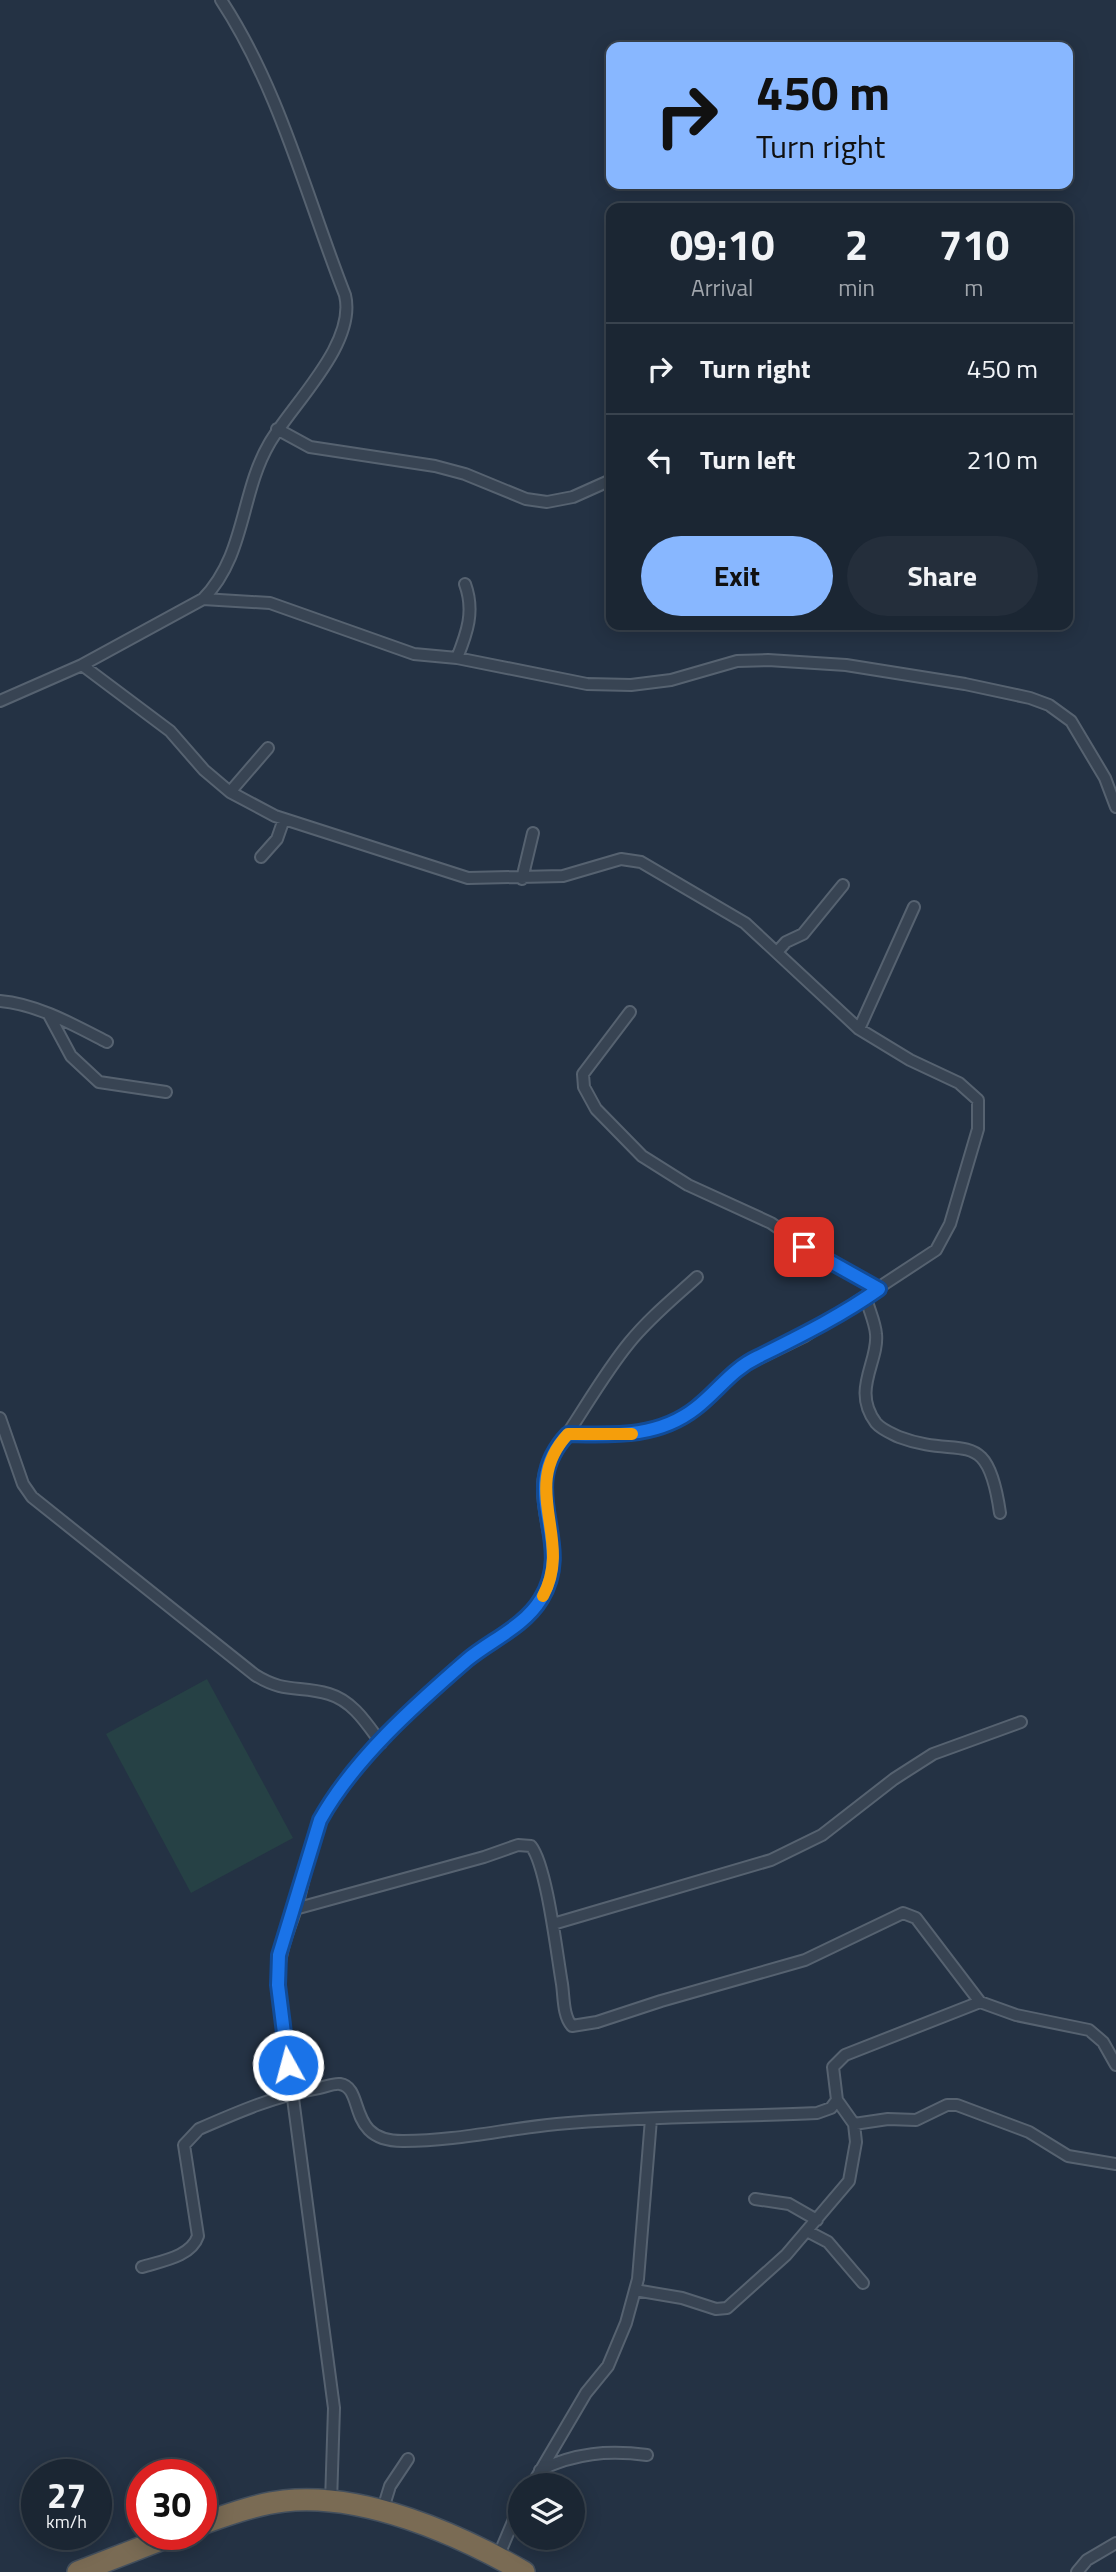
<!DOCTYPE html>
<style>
body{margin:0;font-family:"Titillium Web",sans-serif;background:#242e3b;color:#f1f3f6;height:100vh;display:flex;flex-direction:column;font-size:26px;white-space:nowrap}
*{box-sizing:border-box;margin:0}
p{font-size:23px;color:#a0a5ac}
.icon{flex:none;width:38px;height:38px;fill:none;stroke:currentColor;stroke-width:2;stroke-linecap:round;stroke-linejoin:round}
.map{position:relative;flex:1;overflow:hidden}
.drawer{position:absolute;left:606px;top:203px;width:467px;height:427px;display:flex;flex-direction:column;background:#1b2633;border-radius:14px;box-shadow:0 4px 18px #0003,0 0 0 2px #39434e}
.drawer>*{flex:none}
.banner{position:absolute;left:606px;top:42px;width:467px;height:147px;border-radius:14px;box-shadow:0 4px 18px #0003,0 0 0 2px #39434e;background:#88b7ff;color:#111;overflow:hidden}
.fabs{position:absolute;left:508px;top:2473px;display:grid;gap:14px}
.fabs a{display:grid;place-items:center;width:77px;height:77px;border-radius:50%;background:#1b2633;box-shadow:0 4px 18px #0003,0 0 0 2px #39434e;font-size:35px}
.speed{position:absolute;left:21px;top:2459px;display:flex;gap:14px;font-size:35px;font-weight:700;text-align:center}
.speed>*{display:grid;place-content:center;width:91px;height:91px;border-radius:50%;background:#1b2633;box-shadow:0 4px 18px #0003,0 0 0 2px #39434e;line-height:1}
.speed small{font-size:18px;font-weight:400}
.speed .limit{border:10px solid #d22;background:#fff;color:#111}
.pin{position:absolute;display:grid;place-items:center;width:60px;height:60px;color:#fff;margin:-30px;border-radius:14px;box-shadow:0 4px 10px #0006}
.me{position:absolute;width:77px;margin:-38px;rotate:353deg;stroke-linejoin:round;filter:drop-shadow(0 0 5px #0008)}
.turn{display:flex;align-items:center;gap:24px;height:147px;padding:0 35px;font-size:32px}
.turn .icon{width:91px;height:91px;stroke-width:2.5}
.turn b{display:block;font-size:49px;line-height:60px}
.eta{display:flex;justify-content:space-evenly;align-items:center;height:119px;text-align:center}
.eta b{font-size:42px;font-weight:700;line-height:49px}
.action{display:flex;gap:14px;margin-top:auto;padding:14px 35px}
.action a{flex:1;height:80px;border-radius:42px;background:#88b7ff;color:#111;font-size:28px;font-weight:700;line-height:80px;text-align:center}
.action a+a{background:#242e3b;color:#f1f3f6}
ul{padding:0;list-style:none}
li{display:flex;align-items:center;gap:21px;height:91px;padding:0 35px;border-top:2px solid #39434e}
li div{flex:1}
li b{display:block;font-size:26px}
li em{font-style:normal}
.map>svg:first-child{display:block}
.green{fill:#264145}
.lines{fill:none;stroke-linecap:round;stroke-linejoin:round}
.street-casing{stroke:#566270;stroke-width:14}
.highway-casing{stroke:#434f5d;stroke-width:24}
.street{stroke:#384453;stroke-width:10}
.highway{stroke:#7a6b54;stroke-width:21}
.route-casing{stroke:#114b97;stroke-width:18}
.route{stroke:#1a73e8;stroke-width:12}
.slow{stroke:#f59e0b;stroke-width:12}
</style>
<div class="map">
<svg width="1116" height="2572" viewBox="0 0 1116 2572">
<rect width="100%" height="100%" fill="#243244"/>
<!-- green -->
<path class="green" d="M 207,1679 L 293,1838 L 191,1893 L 106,1734 Z"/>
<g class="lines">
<!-- street casing -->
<g class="street-casing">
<path id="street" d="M 277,429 L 310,447 L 435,466 L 465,474 L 526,499 L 547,502 L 573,497 L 611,480
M 203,599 L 270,603 L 414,654 L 457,658 L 587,684 L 631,685 L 671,680 L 737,661 L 768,660 L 846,665 L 965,684 L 1030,698 L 1049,705 L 1071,721 L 1105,778 L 1116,807
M 457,658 C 467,633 475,611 465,584
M 82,665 L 170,731 L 204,770 L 230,792 L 275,816 L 468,878 L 563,876 L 621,859 L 641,862 L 745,923 L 859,1029 L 910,1060 L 959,1083 L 978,1100 L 978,1129 L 950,1224 L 936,1250 L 805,1336 L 739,1368 L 697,1407 L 673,1422 L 628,1435 L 568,1434
M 0,701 L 82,665 L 203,599 C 246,555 240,494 269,444 C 292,404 357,344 345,295 C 306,196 280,90 221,0
M 230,792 L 268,748
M 261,857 L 277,839 L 284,819
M 522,879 L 533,833
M 777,952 L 786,942 L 803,934 L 843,885
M 0,1001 C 37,1004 74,1025 107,1042
M 630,1012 L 583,1074 L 584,1087 L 596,1109 L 642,1156 L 688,1185 L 771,1223 L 820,1257 L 879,1289
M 49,1015 L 71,1056 L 99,1082 L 166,1092
M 859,1029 L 914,907
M 866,1298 C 869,1310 875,1322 876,1334 C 879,1362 851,1390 876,1423 C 882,1430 891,1433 899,1437 C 962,1461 987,1422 1000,1513
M 0,1418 L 23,1484 L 32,1497 L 255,1675 C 285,1694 300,1685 329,1694 C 353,1701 367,1724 381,1743
M 295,1909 L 484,1857 L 518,1845 L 531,1846 C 547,1866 557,1956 562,1984 C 564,1998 563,2016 572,2026 L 597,2022 L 661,2001 L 805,1960 L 903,1913 L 916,1918 L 980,2002 L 1016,2015 L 1089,2030 L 1103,2042 L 1116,2065
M 553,1924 L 771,1860 L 822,1835 L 894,1779 L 933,1754 L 1021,1722
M 854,2124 L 888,2119 L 916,2120 L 947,2105 L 957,2105 L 1029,2132 L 1068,2156 L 1116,2164
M 755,2199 L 789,2204 L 817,2220
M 807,2231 L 828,2242 L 863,2283
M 142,2267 C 161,2261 191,2257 198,2236 L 184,2145 L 199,2129 C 238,2112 277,2095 319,2088 C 325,2087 334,2083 340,2084 C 366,2088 345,2142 404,2141 C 456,2141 505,2129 557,2124 C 643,2116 731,2117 817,2113 L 831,2108 L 837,2100 L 833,2067 L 845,2055 L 980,2002
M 635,2290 L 682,2298 L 716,2309 L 727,2308 L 786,2255 L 849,2181 L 856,2142 L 854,2124 L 837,2100
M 540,2470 C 575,2453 608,2450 647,2455
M 532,2485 L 586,2393 L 608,2366 L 626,2323 L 638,2279 L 651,2119
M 331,2502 L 334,2408 L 278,1985 C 279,1953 286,1937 296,1909 C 305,1880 308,1850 319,1822 C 338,1775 428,1692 468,1659 C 492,1640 525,1626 541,1599 C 565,1560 542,1527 543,1486 C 544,1461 558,1450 570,1430 C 589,1401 607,1370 629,1343 C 649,1318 674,1298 697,1277
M 382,2512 L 390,2486 L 408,2459
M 498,2557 L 520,2505
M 1077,2572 L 1087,2560 L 1116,2543"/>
</g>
<!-- highway casing -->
<g class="highway-casing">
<path id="highway" d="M 201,2524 C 227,2515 257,2504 284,2501 C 363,2492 458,2534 524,2572
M 78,2572 L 176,2534"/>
</g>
<!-- street -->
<use href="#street" class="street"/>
<!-- highway -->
<use href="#highway" class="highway"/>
</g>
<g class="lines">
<!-- route casing -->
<g class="route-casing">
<path id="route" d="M 288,2065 L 278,1985 L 279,1955 L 320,1820 C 354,1759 414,1706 467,1660 C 491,1640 524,1627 541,1599 C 577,1541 514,1491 568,1434 C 613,1435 658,1438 696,1408 C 718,1391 732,1369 758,1357 C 800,1336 841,1316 879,1289 L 804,1247"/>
</g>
<!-- route -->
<use href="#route" class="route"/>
<!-- slow -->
<path class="slow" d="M 543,1596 C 574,1539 518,1488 568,1434 L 632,1434"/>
</g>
</svg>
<div class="fabs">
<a><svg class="icon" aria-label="layers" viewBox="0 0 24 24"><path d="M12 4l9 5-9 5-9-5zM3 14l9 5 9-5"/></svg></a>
</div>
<div class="speed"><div>27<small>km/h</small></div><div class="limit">30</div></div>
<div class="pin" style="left:804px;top:1247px;background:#d93025"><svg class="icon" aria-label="arrive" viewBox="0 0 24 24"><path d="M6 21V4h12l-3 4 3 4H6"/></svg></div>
<svg class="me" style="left:288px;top:2065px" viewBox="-20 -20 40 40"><circle r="17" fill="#1a73e8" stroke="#fff" stroke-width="3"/><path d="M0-11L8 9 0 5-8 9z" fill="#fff"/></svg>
<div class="banner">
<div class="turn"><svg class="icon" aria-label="right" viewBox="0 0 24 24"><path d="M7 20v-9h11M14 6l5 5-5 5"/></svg><div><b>450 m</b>Turn right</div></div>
</div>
<section class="drawer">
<div class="eta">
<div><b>09:10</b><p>Arrival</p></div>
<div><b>2</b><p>min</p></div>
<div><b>710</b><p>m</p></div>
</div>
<ul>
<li><svg class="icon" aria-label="right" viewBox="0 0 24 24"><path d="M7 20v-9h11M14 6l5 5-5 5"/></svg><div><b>Turn right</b></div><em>450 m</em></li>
<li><svg class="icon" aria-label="left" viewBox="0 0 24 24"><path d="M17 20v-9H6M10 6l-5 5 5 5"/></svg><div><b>Turn left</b></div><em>210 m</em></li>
</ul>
<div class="action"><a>Exit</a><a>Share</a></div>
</section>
</div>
